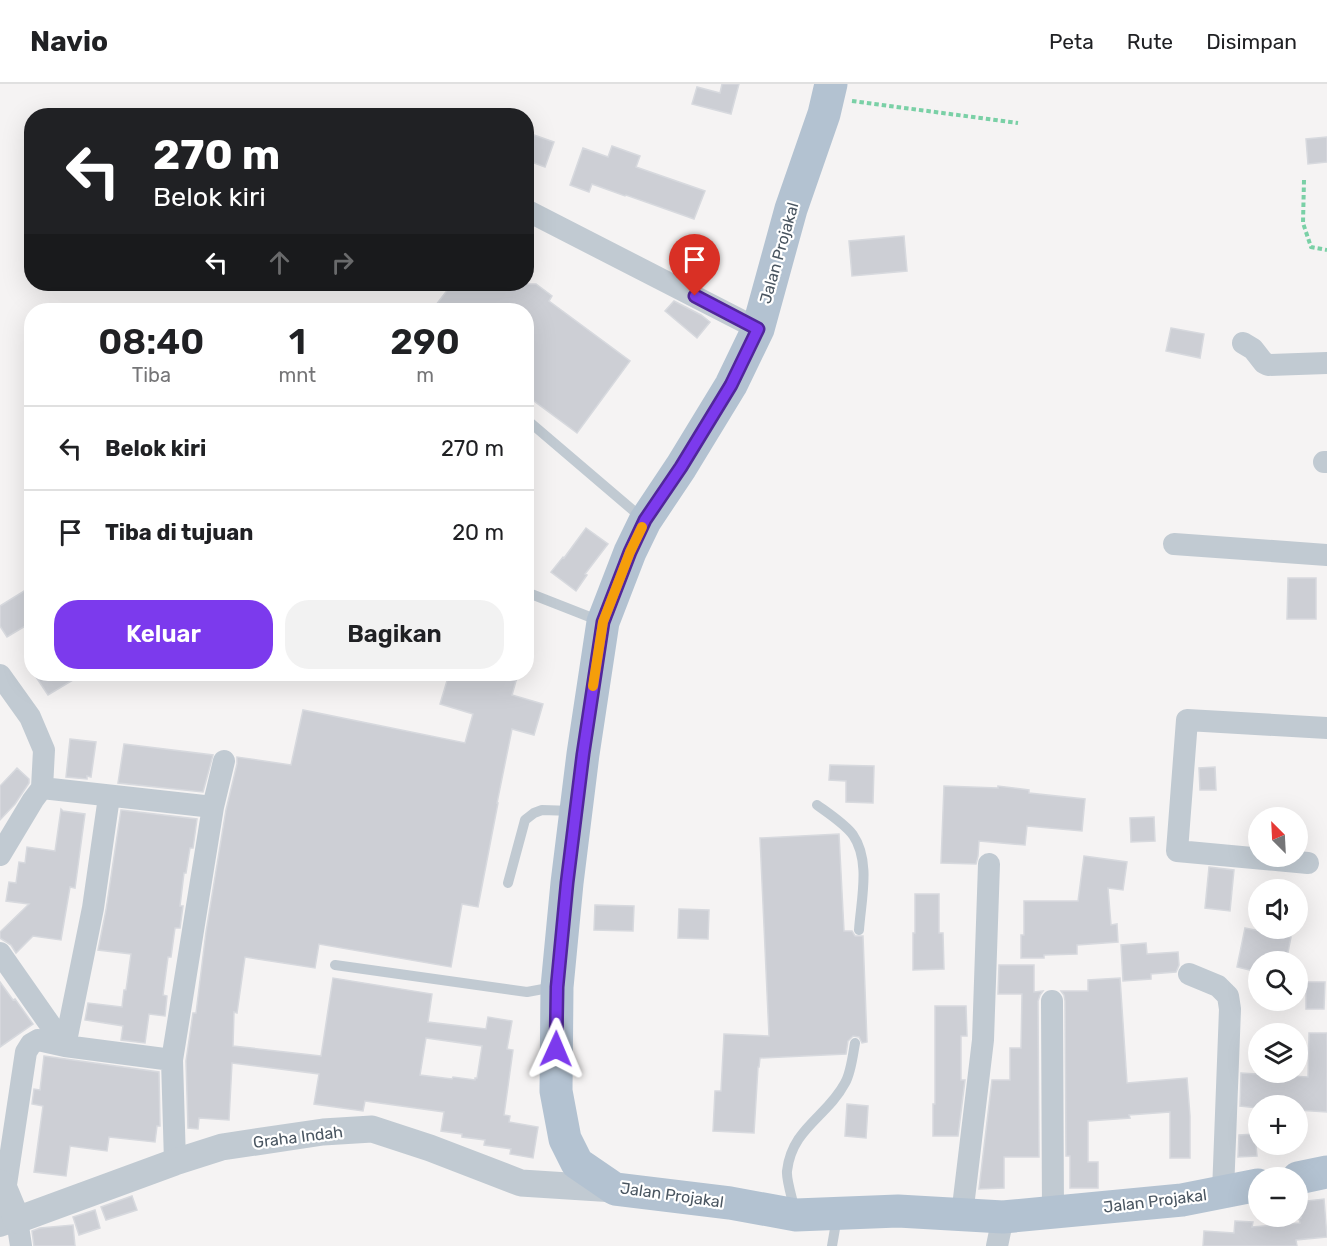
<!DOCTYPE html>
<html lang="id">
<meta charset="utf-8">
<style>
body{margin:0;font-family:Rubik,sans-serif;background:#f2f2f2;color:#202124;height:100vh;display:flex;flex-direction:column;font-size:22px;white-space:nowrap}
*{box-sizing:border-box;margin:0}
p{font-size:20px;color:#757577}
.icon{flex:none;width:33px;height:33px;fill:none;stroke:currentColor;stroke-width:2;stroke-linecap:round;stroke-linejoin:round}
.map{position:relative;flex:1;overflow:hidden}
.sheet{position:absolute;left:24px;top:219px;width:510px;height:378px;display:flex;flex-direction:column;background:#fff;border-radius:24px;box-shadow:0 6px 24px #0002}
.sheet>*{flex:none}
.banner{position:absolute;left:24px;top:24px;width:510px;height:183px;border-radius:24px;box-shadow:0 6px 24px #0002;background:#202124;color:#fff;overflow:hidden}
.needle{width:39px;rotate:336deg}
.controls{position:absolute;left:1248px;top:723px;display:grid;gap:12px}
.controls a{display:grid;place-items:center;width:60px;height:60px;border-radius:50%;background:#fff;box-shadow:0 6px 24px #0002;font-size:30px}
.pin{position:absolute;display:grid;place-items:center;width:51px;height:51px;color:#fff;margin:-62px -26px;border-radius:50% 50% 50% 0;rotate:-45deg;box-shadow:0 0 6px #0007}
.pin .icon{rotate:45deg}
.me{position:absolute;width:66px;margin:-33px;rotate:1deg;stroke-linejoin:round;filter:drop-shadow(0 0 4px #0008)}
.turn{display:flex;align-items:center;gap:21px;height:126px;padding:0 30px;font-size:27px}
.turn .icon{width:78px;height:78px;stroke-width:2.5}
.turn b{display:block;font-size:42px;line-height:51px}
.lanes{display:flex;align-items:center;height:57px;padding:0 30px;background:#0003;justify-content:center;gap:30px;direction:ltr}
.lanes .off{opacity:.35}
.eta{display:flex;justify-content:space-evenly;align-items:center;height:102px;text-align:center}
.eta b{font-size:36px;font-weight:600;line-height:42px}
.primary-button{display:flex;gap:12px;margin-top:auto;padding:12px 30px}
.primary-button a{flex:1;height:69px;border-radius:24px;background:#7c3aed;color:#fff;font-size:24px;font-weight:600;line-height:69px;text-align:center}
.primary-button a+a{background:#f2f2f2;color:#202124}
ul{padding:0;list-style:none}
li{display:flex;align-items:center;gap:18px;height:84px;padding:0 30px;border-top:2px solid #e0e0e0}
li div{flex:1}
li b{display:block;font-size:22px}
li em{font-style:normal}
header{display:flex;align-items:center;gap:36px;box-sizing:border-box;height:84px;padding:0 30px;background:#fff;border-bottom:2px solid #e0e0e0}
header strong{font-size:28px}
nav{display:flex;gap:33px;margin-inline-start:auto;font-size:21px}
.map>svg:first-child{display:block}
.building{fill:#cdcfd5;stroke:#d7d9de;stroke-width:1.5;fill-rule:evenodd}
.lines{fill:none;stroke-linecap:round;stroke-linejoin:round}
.path{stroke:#7ad0a6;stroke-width:4;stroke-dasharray:4.5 3;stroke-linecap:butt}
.service{stroke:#c1cad2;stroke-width:10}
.minor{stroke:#c1cad2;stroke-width:22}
.tertiary{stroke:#c1cad2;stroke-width:27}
.primary{stroke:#b3c2d1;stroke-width:33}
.route-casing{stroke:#51269a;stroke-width:15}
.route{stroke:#7c3aed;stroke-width:10}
.slow{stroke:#f59e0b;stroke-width:10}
.labels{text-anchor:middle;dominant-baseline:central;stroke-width:4.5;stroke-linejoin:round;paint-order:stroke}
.street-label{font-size:16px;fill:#4a5661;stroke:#fff}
</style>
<header>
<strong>Navio</strong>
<nav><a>Peta</a><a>Rute</a><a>Disimpan</a></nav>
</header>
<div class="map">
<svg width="1327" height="1162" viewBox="0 0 1327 1162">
<rect width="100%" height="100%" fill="#f5f3f3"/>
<!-- building -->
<path class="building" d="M 722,0 L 739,0 L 731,30 L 692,20 L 697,3 L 720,9 Z
M 534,51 L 554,58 L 545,83 L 526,76 L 526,70 Z
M 1327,53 L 1327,78 L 1308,80 L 1306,55 Z
M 612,62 L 640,72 L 636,83 L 705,107 L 694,135 L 626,111 L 625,112 L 592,100 L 589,108 L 570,101 L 583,64 L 608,73 Z
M 904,152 L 907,187 L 852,192 L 849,157 Z
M 452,200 L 536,200 L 552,212 L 549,217 L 630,277 L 577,349 L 526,311 L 526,226 L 432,226 Z
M 674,217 L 701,231 L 710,238 L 697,254 L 665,227 Z
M 1171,244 L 1204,250 L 1200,274 L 1166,267 Z
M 586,444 L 608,460 L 585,490 L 587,491 L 576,507 L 551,488 L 563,473 L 564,474 Z
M 1288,494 L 1316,494 L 1316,535 L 1287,535 Z
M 32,502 L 32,538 L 7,553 L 0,542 L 0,522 Z
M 34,590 L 83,590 L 48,611 Z
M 449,590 L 518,590 L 512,611 L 543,620 L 534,651 L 512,645 L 497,719 L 498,719 L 478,823 L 462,820 L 451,883 L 319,860 L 315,884 L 245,873 L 237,929 L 234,928 L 233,962 L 321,972 L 333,894 L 432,910 L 428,938 L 486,945 L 488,933 L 512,937 L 507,965 L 513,966 L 504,1031 L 510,1032 L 509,1038 L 538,1043 L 533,1074 L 510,1070 L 511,1065 L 484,1061 L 485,1056 L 462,1053 L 462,1050 L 441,1047 L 444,1028 L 365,1017 L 363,1027 L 314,1020 L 319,990 L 232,979 L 229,1036 L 199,1034 L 198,1045 L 188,1044 L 186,977 L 193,929 L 196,929 L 206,848 L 226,726 L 237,680 L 237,673 L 291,681 L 303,626 L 465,659 L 473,630 L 440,620 ZM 426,954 L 482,962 L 477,994 L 475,994 L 475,996 L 453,993 L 452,995 L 420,991 Z
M 70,655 L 96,658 L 91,693 L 87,692 L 87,695 L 66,693 Z
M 124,660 L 213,671 L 203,708 L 118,699 Z
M 830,681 L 874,682 L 873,719 L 846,718 L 846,697 L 829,696 Z
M 1215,683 L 1216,706 L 1200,706 L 1199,684 Z
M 17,684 L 29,695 L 29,699 L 15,720 L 0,736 L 0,702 Z
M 944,702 L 998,704 L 998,702 L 1029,706 L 1029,709 L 1085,715 L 1082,747 L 1027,742 L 1025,761 L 979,757 L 978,772 L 976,780 L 941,779 Z
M 61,725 L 63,727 L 85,730 L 75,804 L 70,803 L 61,856 L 33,852 L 16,869 L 11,861 L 0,854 L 0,848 L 29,820 L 6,817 L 9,798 L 16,799 L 19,778 L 25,779 L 27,763 L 55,767 Z
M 121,726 L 197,735 L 193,764 L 190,764 L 186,789 L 184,789 L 180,822 L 183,822 L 180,844 L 175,844 L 171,873 L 168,873 L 163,911 L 167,912 L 165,932 L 149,930 L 145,959 L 121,956 L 123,942 L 85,936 L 88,919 L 122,923 L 124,906 L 126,906 L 131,870 L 98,866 L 106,826 Z
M 1154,733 L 1155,757 L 1131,758 L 1130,734 Z
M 839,750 L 844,847 L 852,847 L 855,852 L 863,852 L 867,958 L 862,959 L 859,953 L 853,952 L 848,957 L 846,970 L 760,974 L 759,983 L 758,983 L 754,1049 L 713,1047 L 715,1007 L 721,1007 L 724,950 L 769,952 L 760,754 Z
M 1084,772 L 1127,778 L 1123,806 L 1108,804 L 1111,841 L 1117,840 L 1118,858 L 1077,861 L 1077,870 L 1044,871 L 1044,874 L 1021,874 L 1021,851 L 1024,851 L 1024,817 L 1078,817 Z
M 1209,783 L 1234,786 L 1230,827 L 1205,824 Z
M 915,810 L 939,810 L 939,849 L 943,849 L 944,885 L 913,886 L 913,849 L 915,849 Z
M 595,821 L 634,822 L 633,847 L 594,846 Z
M 679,825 L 709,826 L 708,855 L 678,854 Z
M 1245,844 L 1291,853 L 1286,878 L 1258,878 L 1258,888 L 1237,883 Z
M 1146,859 L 1147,870 L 1178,868 L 1179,881 L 1176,888 L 1151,890 L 1151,895 L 1123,897 L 1121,861 Z
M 999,881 L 1034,881 L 1034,908 L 1043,907 L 1040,911 L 1038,917 L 1039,1073 L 1004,1073 L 1004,1104 L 979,1105 L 992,996 L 1010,996 L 1010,964 L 1021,964 L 1022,910 L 998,910 Z
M 1120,894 L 1127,999 L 1187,994 L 1190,1032 L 1190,1074 L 1170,1074 L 1170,1028 L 1129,1031 L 1130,1034 L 1088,1037 L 1088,1078 L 1098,1078 L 1098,1104 L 1070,1104 L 1070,1072 L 1066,1072 L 1065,917 L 1064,911 L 1061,907 L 1088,907 L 1088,896 Z
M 0,898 L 13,916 L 15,915 L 33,940 L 0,963 Z
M 1306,898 L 1325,898 L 1324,925 L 1306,925 Z
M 935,922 L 966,922 L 967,952 L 961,952 L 961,996 L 965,996 L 958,1052 L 933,1052 L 933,1020 L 935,1020 Z
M 1309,949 L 1327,949 L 1327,1028 L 1298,1026 L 1298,1022 L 1258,1022 L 1258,1024 L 1240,1022 L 1241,989 L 1308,993 Z
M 44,972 L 159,988 L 160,1042 L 157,1042 L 155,1058 L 109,1053 L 107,1067 L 70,1062 L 66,1092 L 34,1088 L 43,1022 L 32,1020 L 34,1005 L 40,1006 Z
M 847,1020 L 868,1022 L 866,1054 L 845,1052 Z
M 1255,1050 L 1257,1072 L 1238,1073 L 1239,1051 Z
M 132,1112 L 137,1126 L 106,1136 L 101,1123 Z
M 1324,1115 L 1327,1153 L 1296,1156 L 1297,1162 L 1203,1162 L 1204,1147 L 1234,1149 L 1235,1137 L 1253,1138 L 1252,1143 L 1300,1139 L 1299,1135 L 1301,1134 L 1299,1118 Z
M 95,1126 L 100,1144 L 79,1151 L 73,1133 Z
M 73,1141 L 75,1162 L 34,1162 L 32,1147 L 40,1144 Z"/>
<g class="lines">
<!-- path -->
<path class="path" d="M 852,17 L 1018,39
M 1304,96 L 1303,139 L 1311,163 L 1327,166"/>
<!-- service -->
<path class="service" d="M 526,335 L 642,434
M 526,508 L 600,537
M 817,721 C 828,729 845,740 853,751 C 871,777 861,816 859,846
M 508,799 L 525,736 L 534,729 L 542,726 L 573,727
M 335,881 L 527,908 L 554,903
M 795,1127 C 793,1117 786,1096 787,1087 C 792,1044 827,1033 845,999 C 851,989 853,970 855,959
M 832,1162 L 837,1133"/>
<!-- minor -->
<path class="minor" d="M 526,126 L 758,245
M 1243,259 L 1253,265 L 1264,279 L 1268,281 L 1327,279
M 1324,378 L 1327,378
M 1174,460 L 1327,471
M 0,591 L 30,633 L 44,666 L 42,704
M 0,771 L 33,716 L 42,704 L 213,723
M 1308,779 L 1177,767 L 1187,636 L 1327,644
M 0,869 L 65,962
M 1189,890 L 1218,902 L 1228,912 L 1230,925 L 1223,1108
M 1052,917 L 1053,1129
M 65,962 L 93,824 L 109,713
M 175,1078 L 172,976 L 213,723 L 224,677
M 5,1107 L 26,968 L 31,960 L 38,956 L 65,962 L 172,976
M 962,1131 L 983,956 L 989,780
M 0,1142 L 17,1136 L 21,1162
M 997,1162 L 1003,1133"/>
<!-- tertiary -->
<path class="tertiary" d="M 0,1099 L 5,1107 L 17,1136 L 175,1078 L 222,1063 L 323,1048 L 372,1045 L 430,1064 L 521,1099 L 615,1105"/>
<!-- primary -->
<path class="primary" d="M 831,0 L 824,30 L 791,125 L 758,245 L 731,301 L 681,383 L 645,437 L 630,468 L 603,538 L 583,670 L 567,799 L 557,903 L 556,1007 L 565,1055 L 577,1079 L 615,1105 L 730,1119 L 796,1131 L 898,1127 L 1003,1133 L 1182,1116 L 1258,1101
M 1298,1094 L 1327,1088"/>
</g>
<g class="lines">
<!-- route casing -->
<g class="route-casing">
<path id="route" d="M 556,965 L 557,903 L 567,799 L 583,670 L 603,538 L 630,468 L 645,436 L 681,383 L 731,301 L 758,245 L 695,212"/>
</g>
<!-- route -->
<use href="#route" class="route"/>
<!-- slow -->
<path class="slow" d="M 593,602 L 603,538 L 630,468 L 642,443"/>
</g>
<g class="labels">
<!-- street labels -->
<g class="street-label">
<text transform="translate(779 169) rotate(-74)">Jalan Projakal</text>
<text transform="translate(298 1053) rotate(-7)">Graha Indah</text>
<text transform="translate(672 1111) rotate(8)">Jalan Projakal</text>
<text transform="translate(1155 1117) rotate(-7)">Jalan Projakal</text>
</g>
</g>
</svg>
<div class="controls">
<a><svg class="needle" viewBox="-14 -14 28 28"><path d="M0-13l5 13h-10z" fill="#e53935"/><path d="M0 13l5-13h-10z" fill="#757577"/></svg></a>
<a><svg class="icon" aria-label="sound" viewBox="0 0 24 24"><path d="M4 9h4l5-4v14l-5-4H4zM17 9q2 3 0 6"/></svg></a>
<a><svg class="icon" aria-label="search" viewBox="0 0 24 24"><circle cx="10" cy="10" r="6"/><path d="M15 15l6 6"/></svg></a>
<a><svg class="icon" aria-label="layers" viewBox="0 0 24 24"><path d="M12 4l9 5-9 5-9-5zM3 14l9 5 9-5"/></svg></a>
<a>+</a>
<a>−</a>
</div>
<div class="pin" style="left:695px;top:212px;background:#d93025"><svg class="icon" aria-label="arrive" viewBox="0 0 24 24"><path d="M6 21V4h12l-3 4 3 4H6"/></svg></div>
<svg class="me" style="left:556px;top:965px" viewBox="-20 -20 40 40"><path d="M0-17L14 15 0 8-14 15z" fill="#7c3aed" stroke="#fff" stroke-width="4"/></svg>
<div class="banner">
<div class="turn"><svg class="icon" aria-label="left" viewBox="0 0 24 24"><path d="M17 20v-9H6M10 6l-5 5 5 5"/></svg><div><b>270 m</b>Belok kiri</div></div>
<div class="lanes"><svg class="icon" aria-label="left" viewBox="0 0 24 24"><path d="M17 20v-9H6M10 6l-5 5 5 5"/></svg><svg class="icon off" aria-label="ahead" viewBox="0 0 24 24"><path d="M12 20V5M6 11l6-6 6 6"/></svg><svg class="icon off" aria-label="right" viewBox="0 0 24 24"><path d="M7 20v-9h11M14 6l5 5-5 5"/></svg></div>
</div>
<section class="sheet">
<div class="eta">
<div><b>08:40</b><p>Tiba</p></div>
<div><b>1</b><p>mnt</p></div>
<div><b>290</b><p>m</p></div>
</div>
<ul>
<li><svg class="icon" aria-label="left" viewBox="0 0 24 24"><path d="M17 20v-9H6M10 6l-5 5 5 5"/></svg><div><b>Belok kiri</b></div><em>270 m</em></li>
<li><svg class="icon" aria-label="arrive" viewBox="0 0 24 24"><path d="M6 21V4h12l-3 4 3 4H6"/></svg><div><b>Tiba di tujuan</b></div><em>20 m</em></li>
</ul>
<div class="primary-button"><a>Keluar</a><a>Bagikan</a></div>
</section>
</div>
